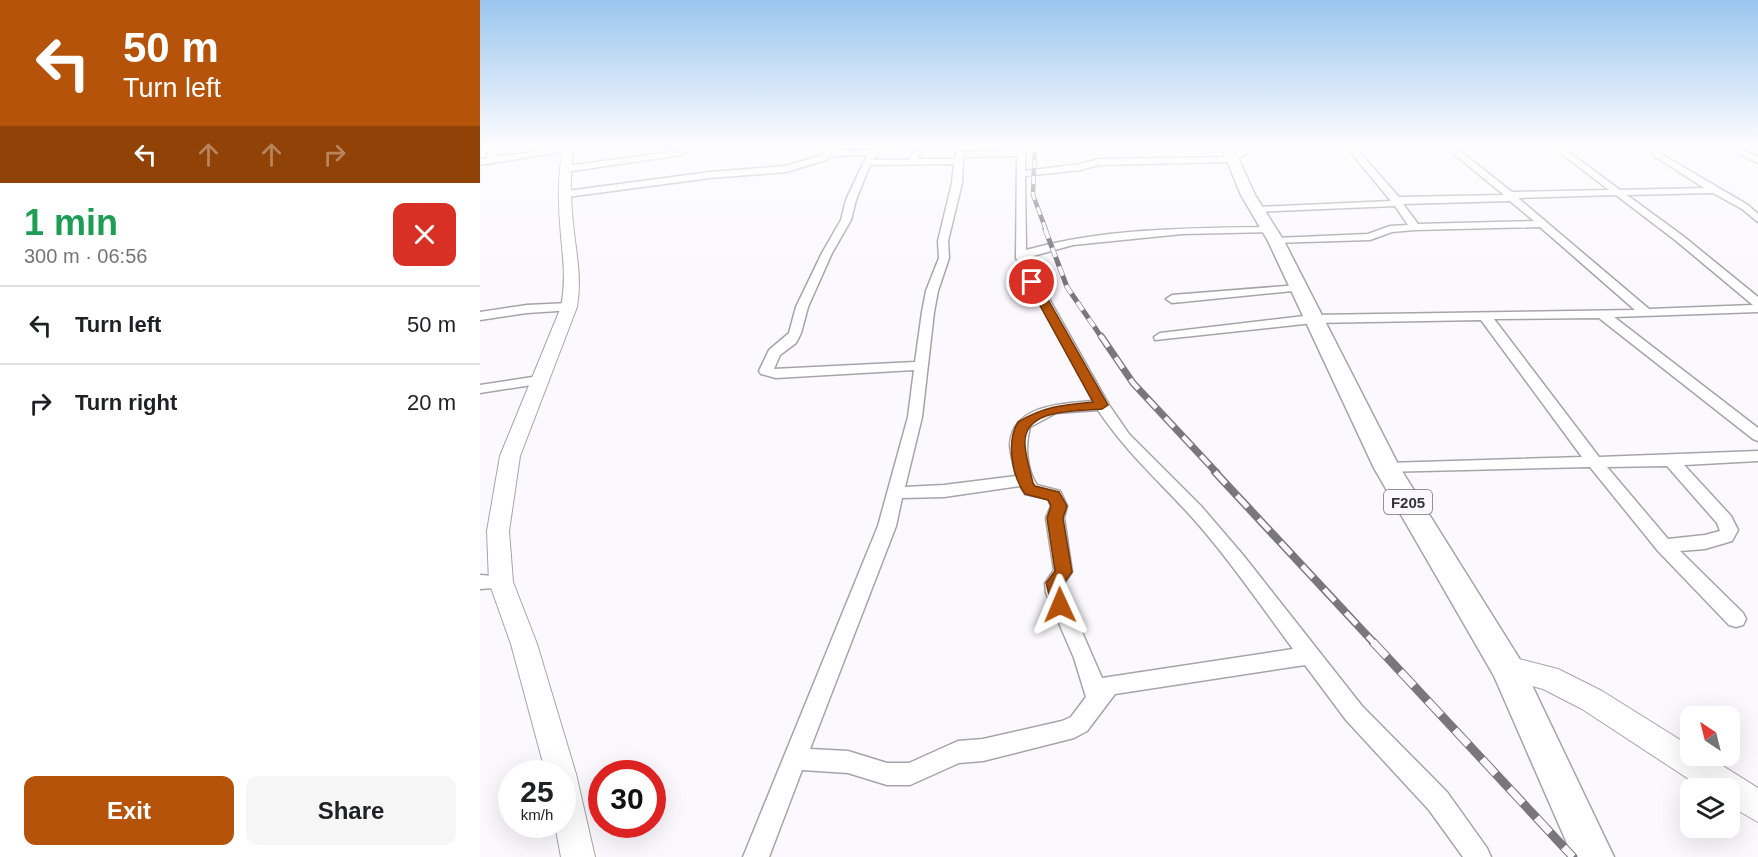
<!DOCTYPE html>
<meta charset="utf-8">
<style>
body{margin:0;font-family:Arial,sans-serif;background:#f6f6f6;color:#202124;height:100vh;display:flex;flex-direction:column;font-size:22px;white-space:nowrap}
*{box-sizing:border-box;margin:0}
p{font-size:20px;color:#757577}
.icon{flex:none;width:33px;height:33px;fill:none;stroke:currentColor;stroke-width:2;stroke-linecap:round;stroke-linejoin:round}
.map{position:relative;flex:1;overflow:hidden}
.sheet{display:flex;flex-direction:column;background:#fff;width:480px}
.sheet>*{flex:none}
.hud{background:#b45309;color:#fff;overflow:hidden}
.needle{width:39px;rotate:325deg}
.tools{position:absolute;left:1200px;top:706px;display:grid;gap:12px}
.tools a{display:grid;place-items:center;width:60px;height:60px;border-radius:12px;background:#fff;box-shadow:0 6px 24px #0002;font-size:30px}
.speed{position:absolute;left:18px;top:760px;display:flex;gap:12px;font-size:30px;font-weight:700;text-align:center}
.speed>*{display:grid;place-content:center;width:78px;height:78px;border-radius:50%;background:#fff;box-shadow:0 6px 24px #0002;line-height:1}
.speed small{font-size:15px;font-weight:400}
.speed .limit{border:9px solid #d22;background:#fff;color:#111}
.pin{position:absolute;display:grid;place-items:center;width:51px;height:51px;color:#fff;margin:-26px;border:3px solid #fff;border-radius:50%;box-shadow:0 2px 6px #0007}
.me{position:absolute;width:66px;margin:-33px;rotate:359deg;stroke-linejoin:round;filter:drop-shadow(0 0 4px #0008)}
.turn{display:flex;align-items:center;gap:21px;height:126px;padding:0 24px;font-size:27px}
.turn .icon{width:78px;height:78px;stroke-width:2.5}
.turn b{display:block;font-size:42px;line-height:51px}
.lanes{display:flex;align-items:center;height:57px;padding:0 24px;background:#0003;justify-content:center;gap:30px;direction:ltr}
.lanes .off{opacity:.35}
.round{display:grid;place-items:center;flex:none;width:63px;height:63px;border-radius:12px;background:#f6f6f6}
.summary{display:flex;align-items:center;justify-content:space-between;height:102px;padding:0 24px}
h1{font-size:36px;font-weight:600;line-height:45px;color:#1e9e55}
.cta{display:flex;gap:12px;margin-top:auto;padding:12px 24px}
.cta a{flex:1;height:69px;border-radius:12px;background:#b45309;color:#fff;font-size:24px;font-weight:600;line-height:69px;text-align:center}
.cta a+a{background:#f6f6f6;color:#202124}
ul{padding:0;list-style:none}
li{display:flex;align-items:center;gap:18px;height:78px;padding:0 24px;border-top:2px solid #e0e0e0}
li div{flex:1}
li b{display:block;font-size:22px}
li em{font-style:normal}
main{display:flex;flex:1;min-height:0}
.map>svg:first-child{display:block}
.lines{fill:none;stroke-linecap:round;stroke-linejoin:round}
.minor-casing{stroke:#a6a4aa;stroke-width:3}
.tertiary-casing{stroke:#a6a4aa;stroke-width:2}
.primary-casing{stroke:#a6a4aa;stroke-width:3}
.minor{fill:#fff;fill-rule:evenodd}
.tertiary{fill:#fff;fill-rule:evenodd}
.primary{fill:#fff;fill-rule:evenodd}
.rail-far4-casing{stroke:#79777b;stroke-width:4.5}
.rail-far3-casing{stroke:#79777b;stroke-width:5}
.rail-far2-casing{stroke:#79777b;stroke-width:7}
.rail-far1-casing{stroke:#79777b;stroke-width:8}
.rail-casing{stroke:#79777b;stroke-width:9}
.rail-far4{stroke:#fbf9fe;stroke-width:3;stroke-dasharray:8;stroke-linecap:butt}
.rail-far3{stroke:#fbf9fe;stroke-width:4;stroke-dasharray:10;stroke-linecap:butt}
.rail-far2{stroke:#fbf9fe;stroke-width:4.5;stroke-dasharray:13;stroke-linecap:butt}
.rail-far1{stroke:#fbf9fe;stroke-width:5;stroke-dasharray:16;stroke-linecap:butt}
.rail{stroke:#fbf9fe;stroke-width:7;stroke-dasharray:20;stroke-linecap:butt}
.route{fill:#b45309;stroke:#753606;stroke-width:1.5}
.labels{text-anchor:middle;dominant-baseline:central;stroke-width:6;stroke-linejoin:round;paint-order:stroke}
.shield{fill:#fbf9fe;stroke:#717073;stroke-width:1.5}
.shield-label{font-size:15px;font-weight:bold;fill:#363538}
</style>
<main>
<section class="sheet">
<div class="hud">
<div class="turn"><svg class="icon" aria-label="left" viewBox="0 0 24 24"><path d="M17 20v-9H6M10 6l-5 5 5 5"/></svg><div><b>50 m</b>Turn left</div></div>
<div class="lanes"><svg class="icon" aria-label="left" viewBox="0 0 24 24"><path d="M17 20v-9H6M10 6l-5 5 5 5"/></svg><svg class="icon off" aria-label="ahead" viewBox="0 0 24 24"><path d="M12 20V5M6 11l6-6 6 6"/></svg><svg class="icon off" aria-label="ahead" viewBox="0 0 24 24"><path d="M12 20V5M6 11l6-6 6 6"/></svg><svg class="icon off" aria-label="right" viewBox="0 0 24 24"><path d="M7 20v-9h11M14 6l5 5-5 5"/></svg></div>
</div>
<div class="summary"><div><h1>1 min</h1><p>300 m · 06:56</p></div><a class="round" style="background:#d93025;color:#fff"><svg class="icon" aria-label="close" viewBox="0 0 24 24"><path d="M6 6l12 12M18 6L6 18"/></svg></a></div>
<ul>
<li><svg class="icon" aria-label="left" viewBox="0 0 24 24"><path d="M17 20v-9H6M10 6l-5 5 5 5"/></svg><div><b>Turn left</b></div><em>50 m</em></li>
<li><svg class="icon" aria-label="right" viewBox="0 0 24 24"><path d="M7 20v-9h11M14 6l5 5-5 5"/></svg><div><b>Turn right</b></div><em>20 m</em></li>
</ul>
<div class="cta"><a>Exit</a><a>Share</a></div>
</section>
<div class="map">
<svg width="1278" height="857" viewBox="0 0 1278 857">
<rect width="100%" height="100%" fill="#fbf9fe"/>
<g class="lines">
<!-- minor casing -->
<g class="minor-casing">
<path id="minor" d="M 17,144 L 26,144 L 15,157 L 110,144 L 131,144 L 0,165 L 0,159 L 6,159 L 9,151 Z
M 208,144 L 217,144 L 200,155 L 86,172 L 82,169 L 86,166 L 198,151 Z
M 354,144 L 363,144 L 356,151 L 390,150 L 398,145 L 416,144 L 401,149 L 393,160 L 429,160 L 435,149 L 432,144 L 440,144 L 443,149 L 437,159 L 475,159 L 476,153 L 479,152 L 537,151 L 537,144 L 561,144 L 545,149 L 545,171 L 600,164 L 619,159 L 750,157 L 762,149 L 761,144 L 769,144 L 769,152 L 752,162 L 619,165 L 600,170 L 545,176 L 546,250 C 625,228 709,228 790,227 L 794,228 L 794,232 L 702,234 L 593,245 L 546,258 L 629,405 L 649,434 L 721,506 L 763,555 L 882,706 L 967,792 L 1007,848 L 1011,857 L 983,857 L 949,810 L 866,720 L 825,665 L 635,694 L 607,731 L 594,738 L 503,761 L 479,763 L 430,785 L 407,785 L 368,773 L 322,770 L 289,857 L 263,857 L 398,526 L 428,417 L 434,370 L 296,378 L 281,374 L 279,371 L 289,350 L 309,333 L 316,307 L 342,253 L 361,220 L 366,200 L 387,155 L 350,156 L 346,160 L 306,172 L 230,178 L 87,197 L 82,194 L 87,191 L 230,172 L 305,166 L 340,156 ZM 537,156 L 536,258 L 613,401 C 583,404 533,404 530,444 C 530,453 534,466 536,476 L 464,485 L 425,487 L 442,417 L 454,312 L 458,291 L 469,258 L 468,241 L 482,183 L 483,157 ZM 474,164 L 472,183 L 458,241 L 459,258 L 446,291 L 442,312 L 435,362 L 294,369 L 300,355 L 316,343 L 321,333 L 328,307 L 352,253 L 371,220 L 376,200 L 390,165 ZM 618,410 C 646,452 675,477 709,514 C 747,556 779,603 813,649 L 622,678 L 585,593 L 584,584 L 592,572 L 584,518 L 587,506 L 580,491 L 557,485 C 546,469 545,445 550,427 L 576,413 ZM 540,486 L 545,494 L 568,499 L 571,506 L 566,518 L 574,570 L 565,583 L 566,593 L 594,658 L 606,697 L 591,717 L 582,721 L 503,739 L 478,741 L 429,763 L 407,763 L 368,751 L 330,749 L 416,526 L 422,498 L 464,497 Z
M 864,144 L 872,144 L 919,197 L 1024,195 L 962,144 L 971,144 L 1032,192 L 1129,190 L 1069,144 L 1078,144 L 1140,190 L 1224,188 L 1173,155 L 1173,151 L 1176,151 L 1268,205 L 1278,214 L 1278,222 L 1262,209 L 1233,193 L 1147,195 L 1203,236 L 1278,297 L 1278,312 L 1134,317 L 1278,428 L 1278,441 L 1273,439 L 1119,318 L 1014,319 L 1119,457 L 1278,451 L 1278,461 L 1204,465 L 1251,516 L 1258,530 L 1252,541 L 1225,549 L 1200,551 L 1263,613 L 1266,619 L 1263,625 L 1256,627 L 1249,625 L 1178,551 L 1110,467 L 901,472 L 899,468 L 901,464 L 907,463 L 1102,457 L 1001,320 L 833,323 L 675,340 L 674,337 L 680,333 L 833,315 L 1155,310 L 1060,227 L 935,230 L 912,232 L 890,240 L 792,243 L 792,239 L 796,238 L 888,234 L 910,226 L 928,225 L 915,206 L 774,212 L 774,208 L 777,207 L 911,201 ZM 1136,195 L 1195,240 L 1273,305 L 1169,309 L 1038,198 ZM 1030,201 L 1054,221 L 938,224 L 923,204 ZM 1187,466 L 1237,523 L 1240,531 L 1225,535 L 1188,539 L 1127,467 Z
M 1248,144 L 1278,157 L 1278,163 L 1247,148 Z
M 819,285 L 823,286 L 823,290 L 692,303 L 686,299 L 692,295 Z
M 89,303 L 95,307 L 93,310 L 47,313 L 0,320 L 0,312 L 47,305 Z
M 59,376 L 64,377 L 66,380 L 64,383 L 0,393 L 0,385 Z
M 0,575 L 28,577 L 30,582 L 28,587 L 0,589 Z"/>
</g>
<!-- tertiary casing -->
<g class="tertiary-casing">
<path id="tertiary" d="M 84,144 L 94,144 C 90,170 90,197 93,223 C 96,254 102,276 97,307 L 40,456 L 29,531 L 33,582 L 57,644 L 96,774 L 115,857 L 81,857 L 75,825 L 82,825 L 82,774 L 66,774 L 31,644 L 9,582 L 7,531 L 20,456 L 81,307 C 87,276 82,254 80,223 C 78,197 78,170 84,144 Z
M 1027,656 L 1078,669 L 1122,691 L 1210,746 L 1210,756 L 1227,756 L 1278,788 L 1278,822 L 1250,806 L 1250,789 L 1224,789 L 1102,709 L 1063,689 L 1017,676 L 1013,668 L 1017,660 Z"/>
</g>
<!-- primary casing -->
<g class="primary-casing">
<path id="primary" d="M 740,144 L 752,144 L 775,195 L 804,241 L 920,468 L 1039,658 L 1134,857 L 1093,857 L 1014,676 L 894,468 L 788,241 L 761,195 Z"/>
</g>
<!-- minor -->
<use href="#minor" class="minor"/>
<!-- tertiary -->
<use href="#tertiary" class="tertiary"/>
<!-- primary -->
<use href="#primary" class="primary"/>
<!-- rail-far4 casing -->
<g class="rail-far4-casing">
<path id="rail-far4" d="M 555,144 L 553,195 L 566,230"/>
</g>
<!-- rail-far3 casing -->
<g class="rail-far3-casing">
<path id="rail-far3" d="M 565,229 L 587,287 L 622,338"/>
</g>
<!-- rail-far2 casing -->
<g class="rail-far2-casing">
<path id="rail-far2" d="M 621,336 L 653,383 L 737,473"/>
</g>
<!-- rail-far1 casing -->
<g class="rail-far1-casing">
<path id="rail-far1" d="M 735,472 L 895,644"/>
</g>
<!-- rail casing -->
<g class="rail-casing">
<path id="rail" d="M 893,642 L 1093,857"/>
</g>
<!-- rail-far4 -->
<use href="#rail-far4" class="rail-far4"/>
<!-- rail-far3 -->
<use href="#rail-far3" class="rail-far3"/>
<!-- rail-far2 -->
<use href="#rail-far2" class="rail-far2"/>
<!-- rail-far1 -->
<use href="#rail-far1" class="rail-far1"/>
<!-- rail -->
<use href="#rail" class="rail"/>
</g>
<!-- sky -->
<linearGradient id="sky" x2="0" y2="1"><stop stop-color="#9ac6ee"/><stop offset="0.55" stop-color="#fdfcff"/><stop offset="1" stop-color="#fdfcff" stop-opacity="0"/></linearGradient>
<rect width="1278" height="264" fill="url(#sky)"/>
<!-- route -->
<path class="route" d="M 552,279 L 558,282 L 628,405 L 622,409 C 597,411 542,408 545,445 C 546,458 550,471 553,483 L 555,486 L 579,492 L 587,506 L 583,518 L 592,572 L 583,584 L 588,605 L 586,610 L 580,612 L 573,610 L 566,583 L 575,571 L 567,518 L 571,506 L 568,500 L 545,494 C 532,476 526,442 538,422 C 565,406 583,405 613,402 L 547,282 Z"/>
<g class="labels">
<!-- shield labels -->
<rect class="shield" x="904" y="490" width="48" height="24" rx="4.5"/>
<g class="shield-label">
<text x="928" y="502">F205</text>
</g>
</g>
</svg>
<div class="tools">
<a><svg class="needle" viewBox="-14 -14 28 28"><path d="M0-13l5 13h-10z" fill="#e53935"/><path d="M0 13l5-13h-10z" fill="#757577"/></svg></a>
<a><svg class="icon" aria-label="layers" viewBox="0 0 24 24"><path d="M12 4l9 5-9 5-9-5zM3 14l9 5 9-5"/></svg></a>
</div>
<div class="speed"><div>25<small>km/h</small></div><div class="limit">30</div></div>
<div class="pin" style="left:552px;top:282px;background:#d93025"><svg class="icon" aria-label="arrive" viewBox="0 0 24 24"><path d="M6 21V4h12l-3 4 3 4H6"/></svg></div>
<svg class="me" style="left:580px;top:605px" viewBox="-20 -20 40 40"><path d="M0-17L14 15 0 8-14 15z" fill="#b45309" stroke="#fff" stroke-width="4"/></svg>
</div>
</main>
